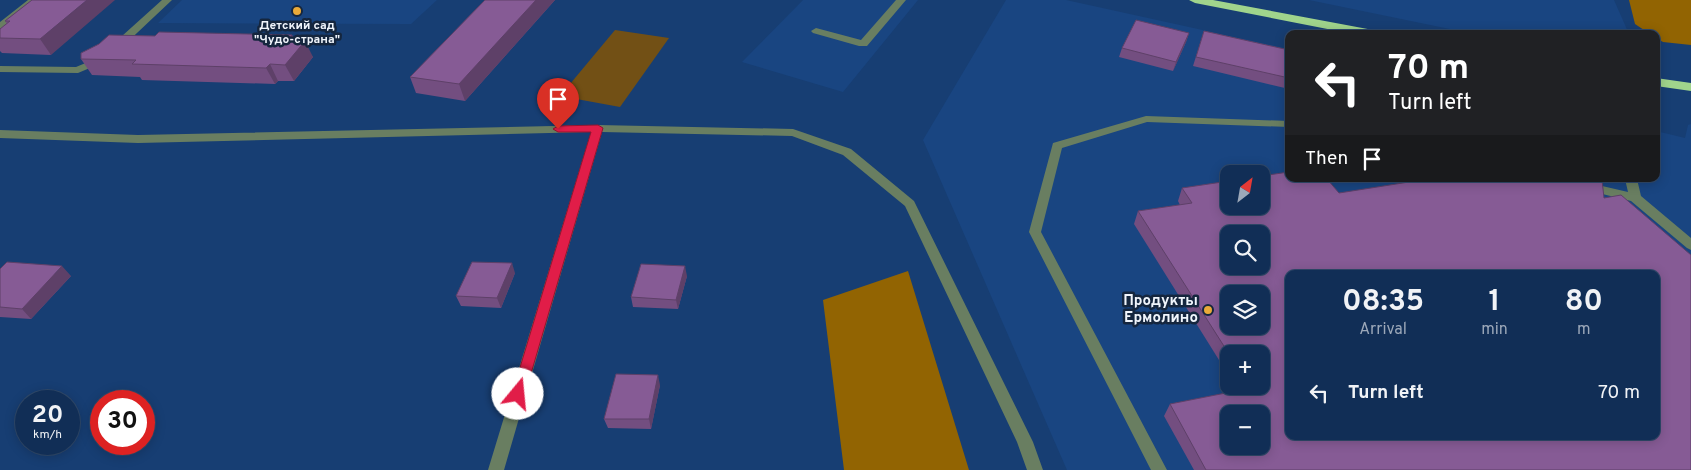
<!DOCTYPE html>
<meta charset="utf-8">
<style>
body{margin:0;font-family:Overpass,sans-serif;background:#1a365c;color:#f1f3f6;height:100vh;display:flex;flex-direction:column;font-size:19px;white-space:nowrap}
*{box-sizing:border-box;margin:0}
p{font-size:16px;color:#9ca8b9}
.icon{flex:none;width:28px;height:28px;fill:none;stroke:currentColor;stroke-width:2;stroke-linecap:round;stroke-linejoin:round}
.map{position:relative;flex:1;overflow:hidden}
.panel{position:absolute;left:1285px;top:270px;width:375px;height:170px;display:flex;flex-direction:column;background:#112e56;border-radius:10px;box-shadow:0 2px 12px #0003,0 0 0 1px #304a6c}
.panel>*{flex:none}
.guide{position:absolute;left:1285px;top:30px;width:375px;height:152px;border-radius:10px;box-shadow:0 2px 12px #0003,0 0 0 1px #304a6c;background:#202124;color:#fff;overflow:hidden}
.needle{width:32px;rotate:31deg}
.controls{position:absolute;left:1220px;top:165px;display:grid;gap:10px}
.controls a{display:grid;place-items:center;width:50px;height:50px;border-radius:10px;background:#112e56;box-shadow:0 2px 12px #0003,0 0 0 1px #304a6c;font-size:25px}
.speed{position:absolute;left:15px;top:390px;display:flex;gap:10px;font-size:25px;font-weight:700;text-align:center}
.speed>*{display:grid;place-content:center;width:65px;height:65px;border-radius:50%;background:#112e56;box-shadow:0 2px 12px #0003,0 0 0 1px #304a6c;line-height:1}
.speed small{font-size:12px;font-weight:400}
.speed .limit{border:8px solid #d22;background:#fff;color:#111}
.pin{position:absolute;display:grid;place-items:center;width:42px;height:42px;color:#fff;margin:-51px -21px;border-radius:50% 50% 50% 0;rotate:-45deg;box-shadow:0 0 5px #0007}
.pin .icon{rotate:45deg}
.me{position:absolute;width:55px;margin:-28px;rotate:17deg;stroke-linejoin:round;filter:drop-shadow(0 0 4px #0008)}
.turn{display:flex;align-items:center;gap:18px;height:105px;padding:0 20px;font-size:22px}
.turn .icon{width:65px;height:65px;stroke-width:2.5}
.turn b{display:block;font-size:35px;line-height:42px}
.then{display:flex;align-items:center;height:48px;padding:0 20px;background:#0003;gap:10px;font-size:19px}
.eta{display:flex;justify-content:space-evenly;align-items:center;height:85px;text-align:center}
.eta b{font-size:30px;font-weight:700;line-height:35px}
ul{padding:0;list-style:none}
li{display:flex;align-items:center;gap:15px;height:75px;padding:0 20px}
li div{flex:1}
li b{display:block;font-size:19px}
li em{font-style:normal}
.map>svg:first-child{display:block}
.built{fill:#194581;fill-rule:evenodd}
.green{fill:#725015}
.forest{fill:#926402}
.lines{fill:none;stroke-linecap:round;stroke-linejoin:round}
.minor{fill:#697e61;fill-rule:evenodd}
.highway{fill:#a0d48c;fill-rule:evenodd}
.wall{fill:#734e80}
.shaded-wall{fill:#5e4068}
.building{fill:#865b95;stroke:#5e4068;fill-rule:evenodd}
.route{fill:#e11d48;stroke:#92132f}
.poi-dot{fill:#eaaa39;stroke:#15263e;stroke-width:2}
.labels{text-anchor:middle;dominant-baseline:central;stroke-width:5;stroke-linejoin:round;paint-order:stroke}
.far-poi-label{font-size:12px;font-weight:bold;fill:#f0f5fc;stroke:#15263e}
.poi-label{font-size:15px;font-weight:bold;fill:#f0f5fc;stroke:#15263e;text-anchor:end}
</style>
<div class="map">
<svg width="1691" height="470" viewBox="0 0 1691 470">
<rect width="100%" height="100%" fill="#173e73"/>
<!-- built -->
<path class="built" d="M 182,0 L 437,0 L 411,24 L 158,23 Z
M 803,0 L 918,0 L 843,92 L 742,62 Z
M 1006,0 L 1066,0 L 1289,49 L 1289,179 L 1656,179 L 1656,131 L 1685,138 L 1688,125 L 1691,124 L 1691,470 L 1067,470 L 923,140 ZM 1229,174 L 1261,174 L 1261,206 L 1229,206 ZM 1229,234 L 1261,234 L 1261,266 L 1229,266 ZM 1289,274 L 1656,274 L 1656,436 L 1289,436 ZM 1229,294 L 1261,294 L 1261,326 L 1229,326 ZM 1229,354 L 1261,354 L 1261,386 L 1229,386 ZM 1229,414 L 1261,414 L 1261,446 L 1229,446 Z
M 1309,0 L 1614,0 L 1629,34 L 1474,34 Z"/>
<!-- green -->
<path class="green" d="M 615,30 L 669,38 L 620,107 L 560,96 Z"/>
<!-- forest -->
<path class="forest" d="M 1629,0 L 1691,0 L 1691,45 L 1663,42 L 1656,38 L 1656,34 L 1650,34 L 1635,24 Z
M 908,271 L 969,470 L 844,470 L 823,300 Z"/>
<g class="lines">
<!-- minor -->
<path class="minor" d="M 28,0 L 39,0 L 0,30 L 0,22 Z
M 162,0 L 172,0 L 120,49 L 112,49 L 112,45 Z
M 896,0 L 906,0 L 867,46 L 859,46 L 813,33 L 811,31 L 816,28 L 861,40 Z
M 100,57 L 104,58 L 104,62 L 78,73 L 0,72 L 0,66 L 76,67 Z
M 1146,116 L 1289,121 L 1289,127 L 1147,122 L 1062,148 L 1041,232 L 1167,470 L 1151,470 L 1029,232 L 1053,143 Z
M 598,125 L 793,129 L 851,149 L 914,201 L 1033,442 L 1043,470 L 1027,470 L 1017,442 L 905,206 L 843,155 L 792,136 L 602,132 L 504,470 L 488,470 L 591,132 L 138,143 L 0,138 L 0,130 L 138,135 Z
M 1551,179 L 1572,179 L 1628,192 L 1625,179 L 1637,179 L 1641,196 L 1691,238 L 1691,250 L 1687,248 L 1631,201 L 1553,182 Z"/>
<!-- highway -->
<path class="highway" d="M 1189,0 L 1213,0 L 1373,30 L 1379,34 L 1353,34 L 1195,3 Z
M 1656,78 L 1691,83 L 1691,91 L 1656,86 Z"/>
</g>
<!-- wall -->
<path class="wall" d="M 32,0 L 51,55 L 2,53 L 0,51 L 0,38 L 7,24 L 5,21 Z
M 485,0 L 555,0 L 465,101 L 416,93 L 410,77 Z
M 1204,31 L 1289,50 L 1289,89 L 1193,66 Z
M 1189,33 L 1186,42 L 1173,71 L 1119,57 L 1122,48 Z
M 292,35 L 295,40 L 313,57 L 294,81 L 278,81 L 275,84 L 142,80 L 140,77 L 92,75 L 81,59 L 99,44 L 155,36 Z
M 1182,188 L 1339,193 L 1604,198 L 1691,470 L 1194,470 L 1164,416 L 1170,404 L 1238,391 L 1235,386 L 1261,386 L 1229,354 L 1229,376 L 1134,224 L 1138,211 L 1180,205 L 1178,201 Z
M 0,269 L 71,276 L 31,319 L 0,317 Z
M 515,273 L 501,308 L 461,306 L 456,296 Z
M 687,276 L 678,309 L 633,307 L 631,297 Z
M 660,385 L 651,429 L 608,428 L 604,419 Z"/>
<!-- shaded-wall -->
<path class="shaded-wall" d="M 87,0 L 115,0 L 51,55 L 40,39 Z
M 536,0 L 555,0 L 465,101 L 459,84 Z
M 1189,33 L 1186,42 L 1173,71 L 1176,62 Z
M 292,35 L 299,48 L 305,41 L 313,57 L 294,81 L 285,65 L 288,40 Z
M 270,64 L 278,81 L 275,84 L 266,68 Z
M 512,263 L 515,273 L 501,308 L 497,298 Z
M 62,266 L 71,276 L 31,319 L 22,309 Z
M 685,266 L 687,276 L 678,309 L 676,300 Z
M 658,375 L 660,385 L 651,429 L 649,419 Z"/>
<!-- building -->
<path class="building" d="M 32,0 L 87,0 L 40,39 L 0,38 L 0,29 L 10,21 L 5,21 Z
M 485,0 L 536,0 L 459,84 L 410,77 Z
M 1136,20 L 1189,33 L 1176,62 L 1122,48 Z
M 1204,31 L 1289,50 L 1289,78 L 1196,57 Z
M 159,32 L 292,35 L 288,40 L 305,41 L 285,65 L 270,64 L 266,68 L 132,64 L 136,60 L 81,59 L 81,53 L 99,44 L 109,35 L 155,36 Z
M 1289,172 L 1289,179 L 1327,179 L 1339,193 L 1428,179 L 1595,179 L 1602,180 L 1604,198 L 1621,195 L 1691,255 L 1691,470 L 1206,470 L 1170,404 L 1251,388 L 1249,386 L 1261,386 L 1261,354 L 1229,354 L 1138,211 L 1192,203 L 1182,188 L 1229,181 L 1229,206 L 1261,206 L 1261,176 ZM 1229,234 L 1261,234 L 1261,266 L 1229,266 ZM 1289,274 L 1656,274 L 1656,436 L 1289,436 ZM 1229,294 L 1261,294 L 1261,326 L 1229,326 ZM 1229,414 L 1261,414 L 1261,446 L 1229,446 Z
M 7,262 L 62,266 L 22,309 L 0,307 L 0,269 Z
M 472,262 L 512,263 L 497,298 L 456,296 Z
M 641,264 L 685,266 L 676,300 L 631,297 Z
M 616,374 L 658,375 L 649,419 L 604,419 Z"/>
<!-- route -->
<path class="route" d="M 598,125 L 603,128 L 525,394 L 523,398 L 518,400 L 514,398 L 512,394 L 591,132 L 558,132 L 553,129 L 558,126 Z"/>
<!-- markers -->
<g class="poi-dot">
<circle cx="297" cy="11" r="5"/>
<circle cx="1208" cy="310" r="5"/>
</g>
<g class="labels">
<!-- far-poi labels -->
<g class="far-poi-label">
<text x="297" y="26">Детский сад<tspan x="297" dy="14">"Чудо-страна"</tspan></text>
</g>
<!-- poi labels -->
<g class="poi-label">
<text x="1198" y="301">Продукты<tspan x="1198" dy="17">Ермолино</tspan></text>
</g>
</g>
</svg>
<div class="controls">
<a><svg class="needle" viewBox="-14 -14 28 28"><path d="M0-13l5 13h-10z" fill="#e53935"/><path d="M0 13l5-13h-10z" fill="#9ca8b9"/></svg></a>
<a><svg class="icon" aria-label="search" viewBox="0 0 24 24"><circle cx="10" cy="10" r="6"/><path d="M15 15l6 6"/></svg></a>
<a><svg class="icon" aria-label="layers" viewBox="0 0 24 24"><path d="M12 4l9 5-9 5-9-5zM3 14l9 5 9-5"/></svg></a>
<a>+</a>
<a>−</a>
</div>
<div class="speed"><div>20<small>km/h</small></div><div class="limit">30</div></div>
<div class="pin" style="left:558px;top:129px;background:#d93025"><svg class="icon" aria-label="arrive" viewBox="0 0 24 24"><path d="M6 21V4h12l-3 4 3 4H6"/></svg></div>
<svg class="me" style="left:518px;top:394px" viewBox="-20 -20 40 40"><circle r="19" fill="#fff"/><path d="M0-13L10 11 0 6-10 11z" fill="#e11d48"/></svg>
<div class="guide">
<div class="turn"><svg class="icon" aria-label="left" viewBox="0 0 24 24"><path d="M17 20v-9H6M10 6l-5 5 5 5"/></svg><div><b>70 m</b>Turn left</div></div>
<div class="then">Then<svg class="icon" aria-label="arrive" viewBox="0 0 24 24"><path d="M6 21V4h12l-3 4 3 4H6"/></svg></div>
</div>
<section class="panel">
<div class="eta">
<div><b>08:35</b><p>Arrival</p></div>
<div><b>1</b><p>min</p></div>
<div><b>80</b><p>m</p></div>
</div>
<ul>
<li><svg class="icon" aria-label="left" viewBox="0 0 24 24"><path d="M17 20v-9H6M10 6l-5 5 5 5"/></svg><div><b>Turn left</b></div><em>70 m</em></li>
</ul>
</section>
</div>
